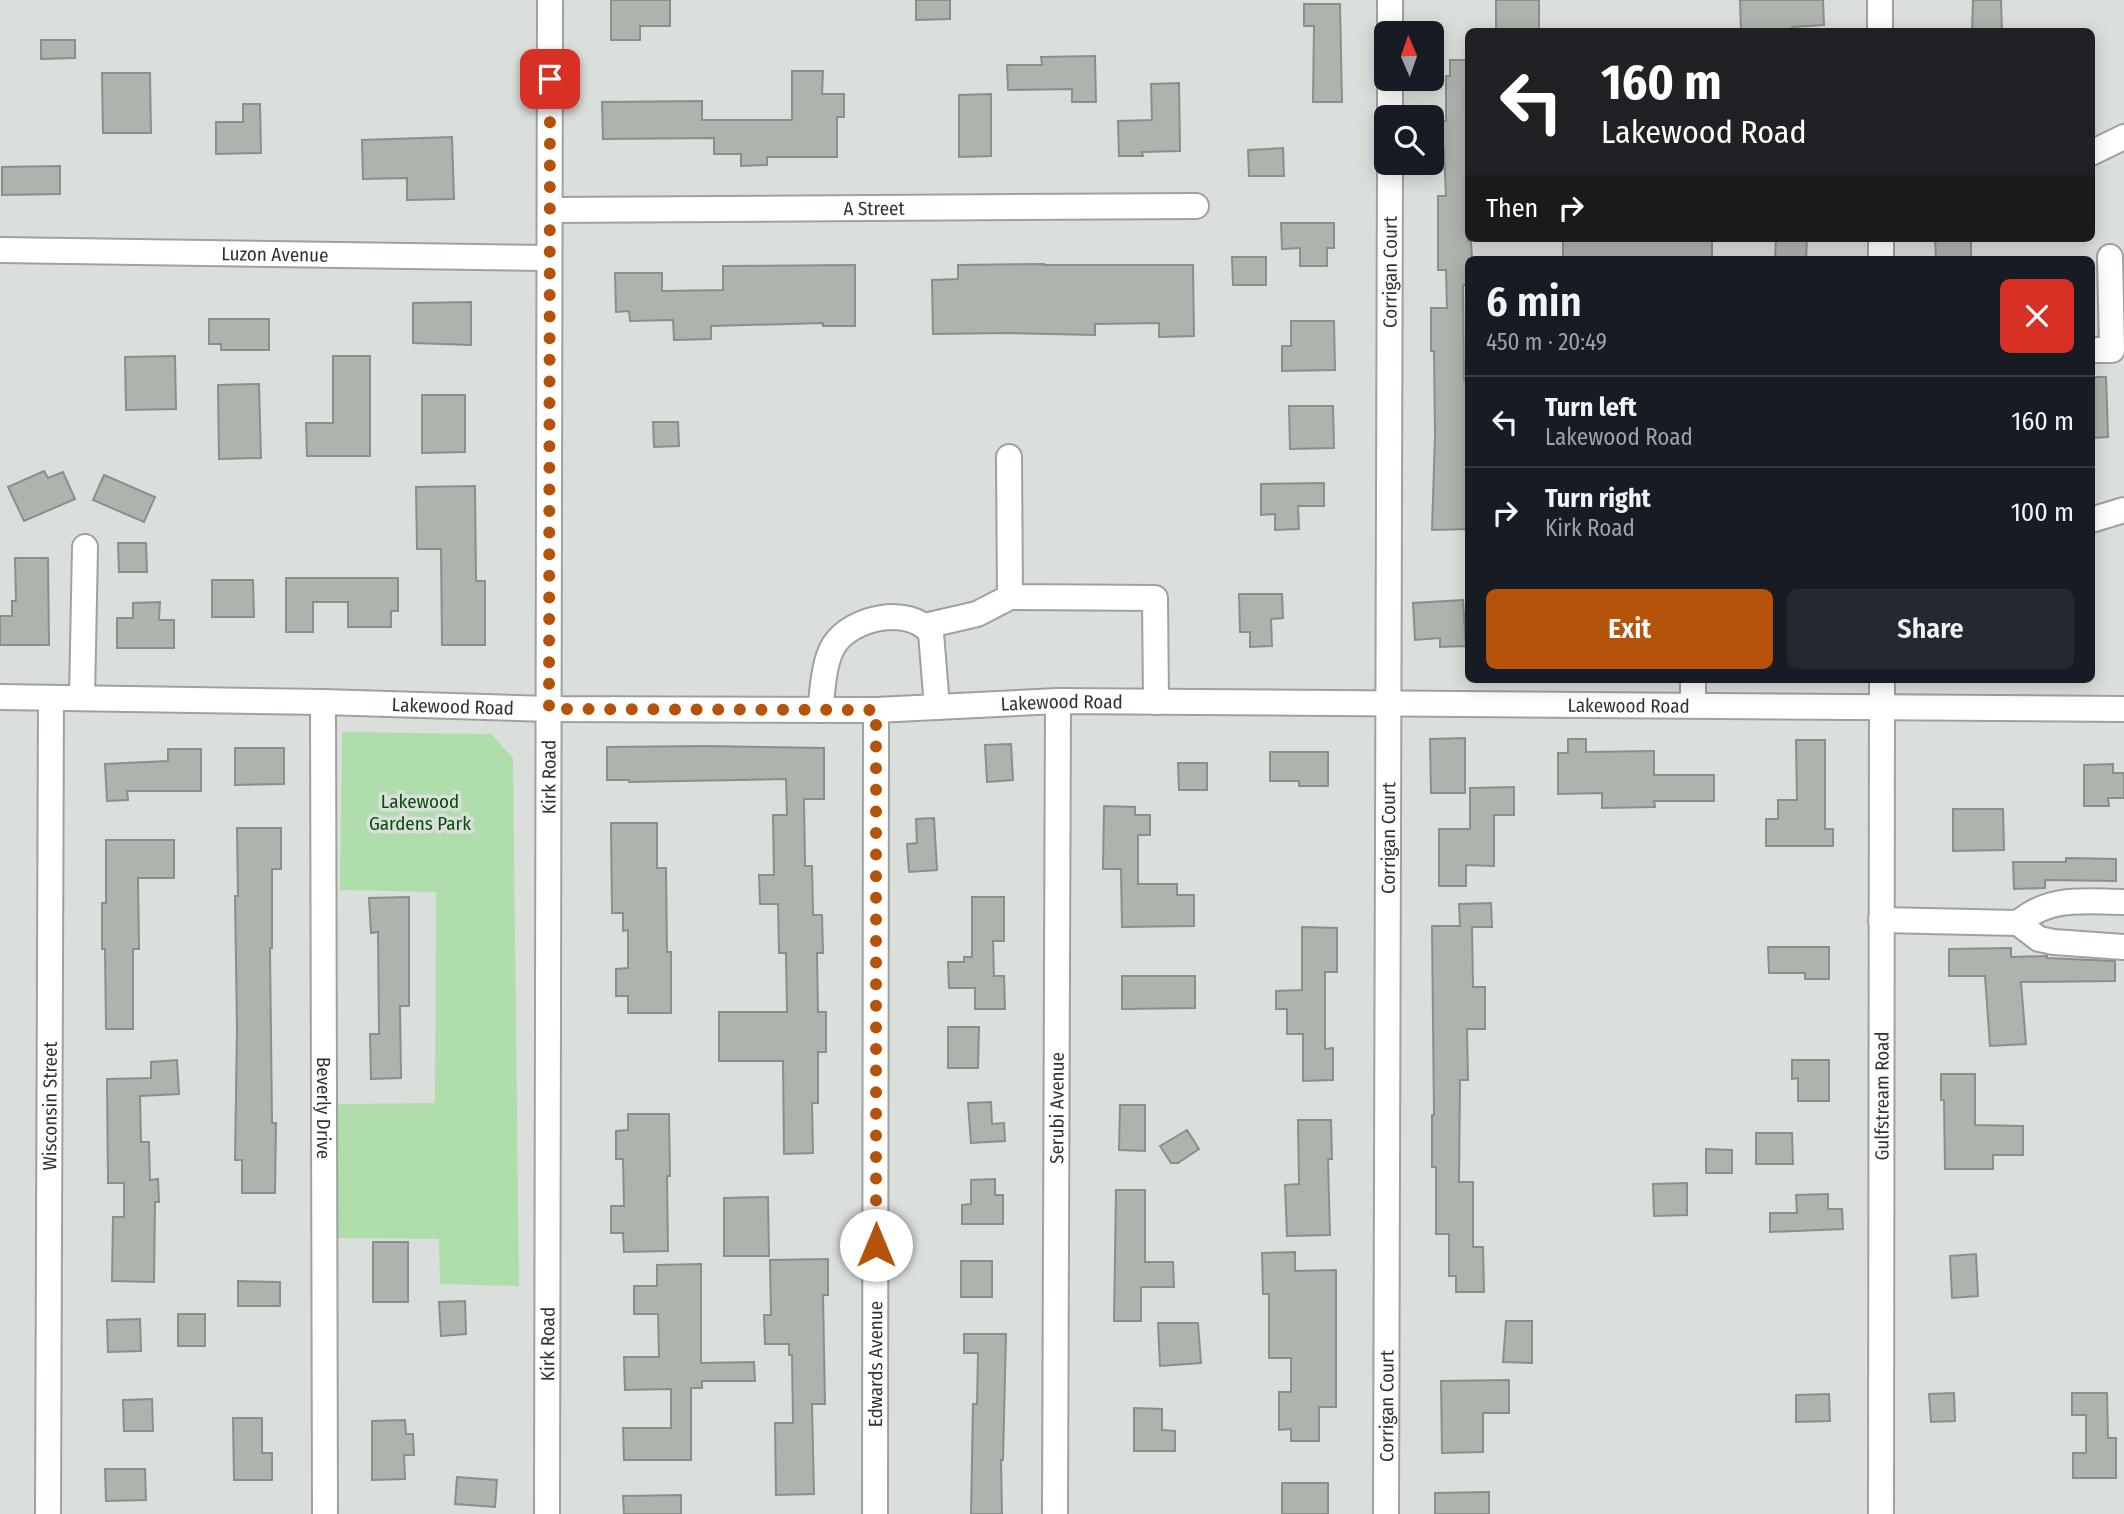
<!DOCTYPE html>
<meta charset="utf-8">
<style>
body{margin:0;font-family:"Fira Sans Condensed",sans-serif;background:#242831;color:#f1f3f6;height:100vh;display:flex;flex-direction:column;font-size:26px;white-space:nowrap}
*{box-sizing:border-box;margin:0}
p{font-size:23px;color:#9ea1a6}
.icon{flex:none;width:38px;height:38px;fill:none;stroke:currentColor;stroke-width:2;stroke-linecap:round;stroke-linejoin:round}
.map{position:relative;flex:1;overflow:hidden}
.details{position:absolute;left:1465px;top:256px;width:630px;height:427px;display:flex;flex-direction:column;background:#171b24;border-radius:10px;box-shadow:0 4px 18px #0003}
.details>*{flex:none}
.hud{position:absolute;left:1465px;top:28px;width:630px;height:214px;border-radius:10px;box-shadow:0 4px 18px #0003;background:#202124;color:#fff;overflow:hidden}
.needle{width:46px;rotate:358deg}
.fabs{position:absolute;left:1374px;top:21px;display:grid;gap:14px}
.fabs a{display:grid;place-items:center;width:70px;height:70px;border-radius:10px;background:#171b24;box-shadow:0 4px 18px #0003;font-size:35px}
.pin{position:absolute;display:grid;place-items:center;width:60px;height:60px;color:#fff;margin:-30px;border-radius:14px;box-shadow:0 4px 10px #0006}
.me{position:absolute;width:77px;margin:-38px;rotate:0deg;stroke-linejoin:round;filter:drop-shadow(0 0 5px #0008)}
.turn{display:flex;align-items:center;gap:24px;height:147px;padding:0 21px;font-size:32px}
.turn .icon{width:91px;height:91px;stroke-width:2.5}
.turn b{display:block;font-size:49px;line-height:60px}
.then{display:flex;align-items:center;height:66px;padding:0 21px;background:#0003;gap:14px;font-size:26px}
.round{display:grid;place-items:center;flex:none;width:74px;height:74px;border-radius:10px;background:#242831}
.headline{display:flex;align-items:center;justify-content:space-between;height:119px;padding:0 21px}
h1{font-size:42px;font-weight:600;line-height:52px}
.action{display:flex;gap:14px;margin-top:auto;padding:14px 21px}
.action a{flex:1;height:80px;border-radius:10px;background:#b45309;color:#fff;font-size:28px;font-weight:600;line-height:80px;text-align:center}
.action a+a{background:#242831;color:#f1f3f6}
ul{padding:0;list-style:none}
li{display:flex;align-items:center;gap:21px;height:91px;padding:0 21px;border-top:2px solid #363941}
li div{flex:1}
li b{display:block;font-size:26px}
li em{font-style:normal}
.map>svg:first-child{display:block}
.green{fill:#afddab}
.building{fill:#afb3ae;stroke:#8b8f8a;stroke-width:2}
.lines{fill:none;stroke-linecap:round;stroke-linejoin:round}
.minor-casing{stroke:#9ea29d;stroke-width:28}
.minor{stroke:#fff;stroke-width:24}
.route{stroke:#b45309;stroke-width:12;stroke-dasharray:0 21.6}
.labels{text-anchor:middle;dominant-baseline:central;stroke-width:7;stroke-linejoin:round;paint-order:stroke}
.street-label{font-size:19px;fill:#313231;stroke:#dbdfdb}
.park-label{font-size:19px;fill:#094e09;stroke:#dbdfdb}
</style>
<div class="map">
<svg width="2124" height="1514" viewBox="0 0 2124 1514">
<rect width="100%" height="100%" fill="#dbdfdb"/>
<!-- green -->
<path class="green" d="M 342,732 L 491,734 L 513,758 L 519,1286 L 440,1284 L 439,1239 L 335,1238 L 338,1104 L 435,1103 L 436,892 L 340,890 Z"/>
<!-- building -->
<path class="building" d="M 611,0 L 670,0 L 670,26 L 640,26 L 640,40 L 611,40 Z
M 916,0 L 950,0 L 950,19 L 916,20 Z
M 1496,0 L 1539,0 L 1539,32 L 1496,32 Z
M 1740,0 L 1823,0 L 1824,25 L 1792,27 L 1792,32 L 1741,32 Z
M 1973,0 L 2001,0 L 2002,32 L 1972,32 Z
M 1304,4 L 1340,4 L 1342,102 L 1313,102 L 1314,26 L 1304,26 Z
M 41,40 L 75,40 L 75,58 L 41,59 Z
M 1095,56 L 1096,102 L 1072,102 L 1072,89 L 1008,90 L 1007,65 L 1042,65 L 1041,57 Z
M 1450,60 L 1468,60 L 1468,241 L 1471,241 L 1472,259 L 1468,259 L 1468,285 L 1463,285 L 1464,381 L 1468,381 L 1468,529 L 1432,530 L 1435,435 L 1434,351 L 1431,351 L 1431,308 L 1447,308 L 1446,270 L 1438,270 L 1438,196 L 1446,196 L 1444,149 L 1440,149 L 1440,121 L 1446,121 L 1446,76 L 1450,76 Z
M 792,71 L 823,71 L 822,94 L 844,94 L 844,117 L 837,117 L 837,157 L 767,157 L 767,165 L 741,166 L 741,154 L 714,154 L 714,138 L 603,139 L 602,102 L 702,101 L 702,120 L 792,120 Z
M 102,73 L 150,73 L 151,133 L 103,133 Z
M 1179,83 L 1180,151 L 1142,152 L 1143,156 L 1119,156 L 1118,121 L 1152,120 L 1151,84 Z
M 991,94 L 991,156 L 959,157 L 959,95 Z
M 243,104 L 260,104 L 261,153 L 216,154 L 216,122 L 243,122 Z
M 452,137 L 454,199 L 407,200 L 407,178 L 363,179 L 362,140 Z
M 1283,148 L 1284,176 L 1249,176 L 1248,150 Z
M 60,166 L 60,194 L 2,195 L 2,167 Z
M 1281,223 L 1334,223 L 1334,248 L 1327,248 L 1327,266 L 1300,266 L 1300,248 L 1282,249 Z
M 1563,238 L 1712,238 L 1712,259 L 1563,259 Z
M 1776,238 L 1807,238 L 1806,259 L 1775,259 Z
M 1935,238 L 1971,238 L 1971,259 L 1936,259 Z
M 1232,257 L 1266,257 L 1266,285 L 1233,285 Z
M 1044,264 L 1044,265 L 1193,265 L 1194,336 L 1159,337 L 1159,323 L 1095,324 L 1095,335 L 1008,333 L 933,334 L 932,280 L 958,279 L 958,265 Z
M 855,265 L 855,326 L 823,326 L 823,323 L 711,326 L 711,339 L 674,340 L 673,320 L 630,321 L 629,311 L 616,312 L 615,273 L 662,273 L 662,291 L 723,290 L 723,266 Z
M 471,302 L 471,345 L 413,343 L 413,303 Z
M 209,319 L 269,319 L 269,350 L 221,350 L 221,344 L 209,344 Z
M 1291,321 L 1334,321 L 1335,370 L 1282,371 L 1282,346 L 1291,346 Z
M 175,356 L 176,409 L 126,410 L 125,357 Z
M 333,356 L 370,356 L 370,456 L 307,456 L 306,423 L 333,423 Z
M 2091,377 L 2106,377 L 2108,437 L 2091,438 Z
M 259,384 L 261,458 L 219,459 L 218,385 Z
M 422,395 L 465,395 L 465,452 L 422,453 Z
M 1289,406 L 1333,406 L 1334,448 L 1290,449 Z
M 653,422 L 678,422 L 679,446 L 654,447 Z
M 44,471 L 48,478 L 63,472 L 75,499 L 24,521 L 8,487 Z
M 104,475 L 155,497 L 144,522 L 93,500 Z
M 1324,483 L 1324,506 L 1298,506 L 1299,529 L 1275,530 L 1275,514 L 1261,515 L 1261,484 Z
M 475,486 L 476,581 L 485,581 L 485,645 L 442,645 L 441,549 L 417,549 L 416,487 Z
M 118,543 L 146,543 L 147,572 L 119,572 Z
M 15,558 L 48,558 L 49,645 L 0,645 L 0,616 L 12,616 L 12,601 L 16,601 Z
M 286,578 L 398,578 L 398,611 L 391,611 L 391,627 L 348,627 L 348,602 L 313,602 L 313,632 L 286,632 Z
M 212,580 L 253,580 L 254,617 L 212,617 Z
M 1239,594 L 1282,594 L 1283,618 L 1271,619 L 1272,646 L 1250,647 L 1250,632 L 1240,632 Z
M 1463,600 L 1466,646 L 1440,647 L 1440,638 L 1415,640 L 1413,603 Z
M 160,602 L 159,620 L 174,620 L 174,648 L 117,648 L 117,618 L 133,618 L 133,603 Z
M 1465,738 L 1465,793 L 1431,793 L 1430,739 Z
M 1568,739 L 1586,739 L 1586,752 L 1654,751 L 1654,775 L 1714,775 L 1714,801 L 1654,801 L 1655,807 L 1602,808 L 1602,793 L 1558,794 L 1558,753 L 1568,753 Z
M 1796,740 L 1825,740 L 1825,829 L 1833,829 L 1833,846 L 1766,846 L 1766,819 L 1778,819 L 1778,800 L 1797,800 Z
M 1011,744 L 1013,780 L 987,782 L 985,745 Z
M 705,746 L 824,748 L 824,799 L 804,799 L 805,866 L 812,866 L 813,915 L 822,915 L 823,953 L 817,953 L 818,1012 L 826,1012 L 826,1052 L 818,1052 L 818,1103 L 812,1103 L 813,1153 L 784,1154 L 783,1061 L 719,1061 L 719,1012 L 787,1012 L 786,953 L 779,953 L 778,904 L 760,904 L 759,875 L 774,875 L 773,815 L 787,815 L 786,779 L 629,782 L 629,780 L 607,780 L 607,747 Z
M 235,748 L 284,748 L 284,784 L 235,785 Z
M 168,749 L 201,749 L 201,791 L 127,791 L 128,800 L 107,801 L 105,764 L 168,761 Z
M 1270,752 L 1328,752 L 1328,786 L 1299,786 L 1299,781 L 1270,781 Z
M 1178,763 L 1207,763 L 1207,790 L 1179,790 Z
M 2113,764 L 2113,773 L 2124,773 L 2124,798 L 2108,798 L 2109,806 L 2084,806 L 2084,765 Z
M 1514,787 L 1514,815 L 1494,815 L 1494,866 L 1466,865 L 1466,886 L 1439,886 L 1439,829 L 1470,829 L 1470,788 Z
M 1104,806 L 1135,807 L 1135,815 L 1150,815 L 1150,835 L 1138,835 L 1138,884 L 1177,884 L 1177,895 L 1194,895 L 1194,926 L 1122,927 L 1121,869 L 1103,869 Z
M 1953,809 L 2003,809 L 2004,850 L 1953,851 Z
M 934,818 L 937,870 L 909,872 L 907,844 L 917,843 L 916,819 Z
M 611,823 L 657,823 L 657,868 L 666,868 L 667,952 L 671,952 L 671,1013 L 628,1013 L 628,996 L 616,996 L 616,969 L 628,968 L 628,930 L 623,931 L 623,913 L 612,913 Z
M 237,828 L 281,828 L 281,869 L 272,869 L 272,948 L 270,948 L 272,1123 L 276,1123 L 275,1193 L 242,1193 L 242,1160 L 235,1160 L 237,1028 L 235,896 L 238,896 Z
M 106,840 L 174,840 L 174,878 L 138,878 L 139,949 L 133,949 L 133,1029 L 106,1029 L 105,949 L 102,949 L 102,903 L 106,903 Z
M 2066,858 L 2116,859 L 2116,881 L 2045,880 L 2045,888 L 2014,889 L 2013,862 L 2066,862 Z
M 409,897 L 409,1006 L 400,1006 L 401,1078 L 371,1079 L 370,1034 L 379,1034 L 378,932 L 371,933 L 369,898 Z
M 972,897 L 1004,897 L 1004,941 L 993,941 L 994,976 L 1004,976 L 1005,1009 L 975,1009 L 975,988 L 949,988 L 948,962 L 964,962 L 964,957 L 972,957 Z
M 1491,903 L 1492,927 L 1472,927 L 1473,987 L 1485,987 L 1485,1029 L 1467,1029 L 1468,1080 L 1460,1080 L 1459,1182 L 1473,1182 L 1473,1247 L 1483,1247 L 1484,1292 L 1456,1292 L 1456,1276 L 1449,1276 L 1449,1234 L 1436,1234 L 1436,1167 L 1432,1167 L 1432,1115 L 1434,1115 L 1432,926 L 1460,926 L 1459,904 Z
M 1302,927 L 1337,928 L 1337,972 L 1325,972 L 1325,1049 L 1333,1048 L 1333,1080 L 1303,1081 L 1303,1034 L 1287,1034 L 1287,1009 L 1276,1009 L 1276,991 L 1302,990 Z
M 1768,947 L 1829,947 L 1829,979 L 1805,979 L 1805,973 L 1769,973 Z
M 2011,948 L 2011,957 L 2047,956 L 2047,958 L 2115,961 L 2115,981 L 2021,982 L 2026,1044 L 1990,1046 L 1985,976 L 1949,976 L 1949,949 Z
M 1122,976 L 1195,976 L 1195,1008 L 1122,1009 Z
M 948,1027 L 979,1027 L 978,1068 L 948,1068 Z
M 177,1060 L 179,1094 L 140,1096 L 141,1142 L 149,1142 L 150,1180 L 158,1179 L 159,1202 L 155,1202 L 154,1282 L 112,1281 L 113,1217 L 124,1217 L 124,1183 L 108,1183 L 107,1079 L 151,1078 L 151,1062 Z
M 1792,1060 L 1829,1060 L 1829,1101 L 1798,1101 L 1798,1078 L 1792,1079 Z
M 1941,1074 L 1975,1074 L 1975,1125 L 2023,1126 L 2023,1155 L 1993,1155 L 1993,1169 L 1945,1169 L 1944,1100 L 1941,1100 Z
M 991,1102 L 992,1124 L 1004,1123 L 1005,1141 L 971,1143 L 968,1103 Z
M 1120,1105 L 1145,1105 L 1145,1151 L 1119,1150 Z
M 628,1114 L 669,1114 L 670,1176 L 667,1176 L 668,1251 L 624,1252 L 623,1233 L 611,1233 L 611,1206 L 624,1206 L 623,1159 L 616,1159 L 616,1131 L 628,1130 Z
M 1298,1120 L 1331,1120 L 1332,1159 L 1328,1159 L 1330,1235 L 1287,1236 L 1285,1185 L 1299,1184 Z
M 1187,1130 L 1199,1149 L 1178,1163 L 1171,1163 L 1160,1146 Z
M 1756,1133 L 1792,1133 L 1793,1164 L 1756,1164 Z
M 1706,1149 L 1732,1150 L 1732,1173 L 1706,1173 Z
M 995,1179 L 995,1195 L 1003,1195 L 1003,1224 L 962,1224 L 962,1205 L 971,1204 L 971,1180 Z
M 1687,1183 L 1687,1215 L 1654,1216 L 1653,1184 Z
M 1116,1190 L 1145,1190 L 1145,1262 L 1173,1262 L 1174,1287 L 1141,1287 L 1141,1321 L 1114,1321 Z
M 1828,1194 L 1828,1209 L 1842,1209 L 1843,1229 L 1770,1232 L 1770,1213 L 1797,1213 L 1796,1195 Z
M 768,1197 L 769,1256 L 724,1256 L 724,1198 Z
M 373,1242 L 408,1242 L 408,1302 L 373,1302 Z
M 1295,1252 L 1295,1271 L 1336,1270 L 1336,1407 L 1319,1407 L 1319,1441 L 1291,1441 L 1291,1429 L 1279,1430 L 1279,1392 L 1291,1392 L 1291,1358 L 1269,1358 L 1269,1294 L 1263,1294 L 1262,1253 Z
M 1976,1254 L 1978,1296 L 1952,1298 L 1950,1256 Z
M 828,1259 L 828,1295 L 823,1295 L 825,1404 L 812,1404 L 814,1494 L 776,1495 L 775,1423 L 793,1423 L 792,1355 L 789,1355 L 789,1344 L 765,1344 L 764,1315 L 771,1315 L 770,1260 Z
M 961,1261 L 992,1261 L 992,1297 L 961,1297 Z
M 701,1264 L 701,1363 L 754,1362 L 755,1381 L 702,1381 L 702,1388 L 691,1388 L 691,1460 L 624,1460 L 623,1428 L 671,1428 L 671,1389 L 625,1390 L 624,1357 L 659,1357 L 658,1314 L 634,1314 L 634,1286 L 657,1286 L 657,1265 Z
M 238,1281 L 280,1282 L 280,1306 L 238,1306 Z
M 465,1301 L 466,1334 L 441,1336 L 439,1302 Z
M 178,1314 L 205,1314 L 205,1346 L 178,1346 Z
M 140,1319 L 141,1351 L 108,1352 L 107,1320 Z
M 1506,1321 L 1532,1321 L 1532,1363 L 1503,1362 Z
M 1158,1323 L 1198,1323 L 1201,1363 L 1160,1366 Z
M 964,1334 L 1006,1334 L 1003,1460 L 1001,1460 L 1002,1514 L 971,1514 L 973,1404 L 977,1404 L 978,1353 L 964,1353 Z
M 1509,1380 L 1509,1413 L 1483,1413 L 1483,1452 L 1442,1453 L 1441,1381 Z
M 1954,1393 L 1955,1421 L 1931,1422 L 1929,1394 Z
M 2072,1393 L 2107,1393 L 2108,1438 L 2116,1438 L 2116,1478 L 2073,1478 L 2073,1453 L 2086,1453 L 2086,1415 L 2072,1415 Z
M 1829,1394 L 1830,1421 L 1796,1422 L 1796,1395 Z
M 152,1399 L 153,1431 L 124,1431 L 123,1400 Z
M 1134,1408 L 1162,1409 L 1162,1430 L 1175,1431 L 1175,1451 L 1134,1451 Z
M 233,1418 L 262,1418 L 262,1453 L 272,1453 L 272,1480 L 234,1480 Z
M 405,1420 L 406,1434 L 413,1434 L 414,1455 L 404,1455 L 405,1479 L 372,1480 L 372,1421 Z
M 105,1469 L 145,1469 L 146,1500 L 106,1501 Z
M 457,1477 L 497,1480 L 495,1507 L 455,1504 Z
M 1282,1483 L 1328,1483 L 1328,1514 L 1282,1514 Z
M 1489,1492 L 1489,1514 L 1435,1514 L 1435,1493 Z
M 681,1495 L 681,1514 L 624,1514 L 623,1496 Z"/>
<g class="lines">
<!-- minor casing -->
<g class="minor-casing">
<g id="minor">
<path d="M 1390,0 L 1390,33"/>
<path d="M 1880,0 L 1880,32"/>
<path d="M 1390,117 L 1390,79"/>
<path d="M 2091,153 L 2124,137"/>
<path id="s1" d="M 550,210 L 1196,206"/>
<path d="M 1881,238 L 1881,259"/>
<path id="s2" d="M 0,250 L 549,258"/>
<path d="M 2091,350 L 2112,350 L 2110,257"/>
<path d="M 1009,457 L 1010,597 L 1155,598 L 1156,702"/>
<path d="M 2091,520 L 2124,510"/>
<path d="M 925,626 L 977,614 L 1010,597"/>
<path id="s3" d="M 0,697 L 323,702 L 549,709 L 876,710 L 1058,701 L 2124,709"/>
<path d="M 82,698 L 85,547"/>
<path id="s4" d="M 323,702 L 325,1514"/>
<path d="M 1693,705 L 1693,679"/>
<path d="M 820,710 C 823,690 823,663 834,645 C 852,617 909,605 931,633 L 937,707"/>
<path d="M 1881,920 L 2018,923 L 2039,939 L 2054,942 L 2124,947"/>
<path d="M 2018,923 C 2051,895 2084,902 2124,902"/>
<path id="s5" d="M 48,1514 L 51,698"/>
<path id="s6" d="M 547,1514 L 550,0"/>
<path id="s7" d="M 875,1514 L 876,710"/>
<path id="s8" d="M 1055,1514 L 1058,701"/>
<path id="s9" d="M 1386,1514 L 1390,163"/>
<path id="s10" d="M 1881,1514 L 1882,679"/>
</g>
</g>
<!-- minor -->
<use href="#minor" class="minor"/>
</g>
<g class="lines">
<!-- route -->
<path class="route" d="M 550,79 L 549,709 L 876,710 L 876,1245"/>
</g>
<g class="labels">
<!-- street labels -->
<g class="street-label">
<text stroke="none"><textPath href="#s1" startOffset="324">A Street</textPath></text>
<text stroke="none"><textPath href="#s2" startOffset="275">Luzon Avenue</textPath></text>
<text stroke="none"><textPath href="#s9" startOffset="1242">Corrigan Court</textPath></text>
<text stroke="none"><textPath href="#s3" startOffset="1062">Lakewood Road</textPath></text>
<text stroke="none"><textPath href="#s3" startOffset="1629">Lakewood Road</textPath></text>
<text stroke="none"><textPath href="#s3" startOffset="453">Lakewood Road</textPath></text>
<text stroke="none"><textPath href="#s6" startOffset="737">Kirk Road</textPath></text>
<text stroke="none"><textPath href="#s9" startOffset="676">Corrigan Court</textPath></text>
<text stroke="none"><textPath href="#s10" startOffset="418">Gulfstream Road</textPath></text>
<text stroke="none"><textPath href="#s5" startOffset="408">Wisconsin Street</textPath></text>
<text stroke="none"><textPath href="#s4" startOffset="406">Beverly Drive</textPath></text>
<text stroke="none"><textPath href="#s8" startOffset="406">Serubi Avenue</textPath></text>
<text stroke="none"><textPath href="#s6" startOffset="170">Kirk Road</textPath></text>
<text stroke="none"><textPath href="#s7" startOffset="150">Edwards Avenue</textPath></text>
<text stroke="none"><textPath href="#s9" startOffset="108">Corrigan Court</textPath></text>
</g>
<!-- park labels -->
<g class="park-label">
<text x="420" y="801">Lakewood<tspan x="420" dy="22">Gardens Park</tspan></text>
</g>
</g>
</svg>
<div class="fabs">
<a><svg class="needle" viewBox="-14 -14 28 28"><path d="M0-13l5 13h-10z" fill="#e53935"/><path d="M0 13l5-13h-10z" fill="#9ea1a6"/></svg></a>
<a><svg class="icon" aria-label="search" viewBox="0 0 24 24"><circle cx="10" cy="10" r="6"/><path d="M15 15l6 6"/></svg></a>
</div>
<div class="pin" style="left:550px;top:79px;background:#d93025"><svg class="icon" aria-label="arrive" viewBox="0 0 24 24"><path d="M6 21V4h12l-3 4 3 4H6"/></svg></div>
<svg class="me" style="left:876px;top:1245px" viewBox="-20 -20 40 40"><circle r="19" fill="#fff"/><path d="M0-13L10 11 0 6-10 11z" fill="#b45309"/></svg>
<div class="hud">
<div class="turn"><svg class="icon" aria-label="left" viewBox="0 0 24 24"><path d="M17 20v-9H6M10 6l-5 5 5 5"/></svg><div><b>160 m</b>Lakewood Road</div></div>
<div class="then">Then<svg class="icon" aria-label="right" viewBox="0 0 24 24"><path d="M7 20v-9h11M14 6l5 5-5 5"/></svg></div>
</div>
<section class="details">
<div class="headline"><div><h1>6 min</h1><p>450 m · 20:49</p></div><a class="round" style="background:#d93025;color:#fff"><svg class="icon" aria-label="close" viewBox="0 0 24 24"><path d="M6 6l12 12M18 6L6 18"/></svg></a></div>
<ul>
<li><svg class="icon" aria-label="left" viewBox="0 0 24 24"><path d="M17 20v-9H6M10 6l-5 5 5 5"/></svg><div><b>Turn left</b><p>Lakewood Road</p></div><em>160 m</em></li>
<li><svg class="icon" aria-label="right" viewBox="0 0 24 24"><path d="M7 20v-9h11M14 6l5 5-5 5"/></svg><div><b>Turn right</b><p>Kirk Road</p></div><em>100 m</em></li>
</ul>
<div class="action"><a>Exit</a><a>Share</a></div>
</section>
</div>
